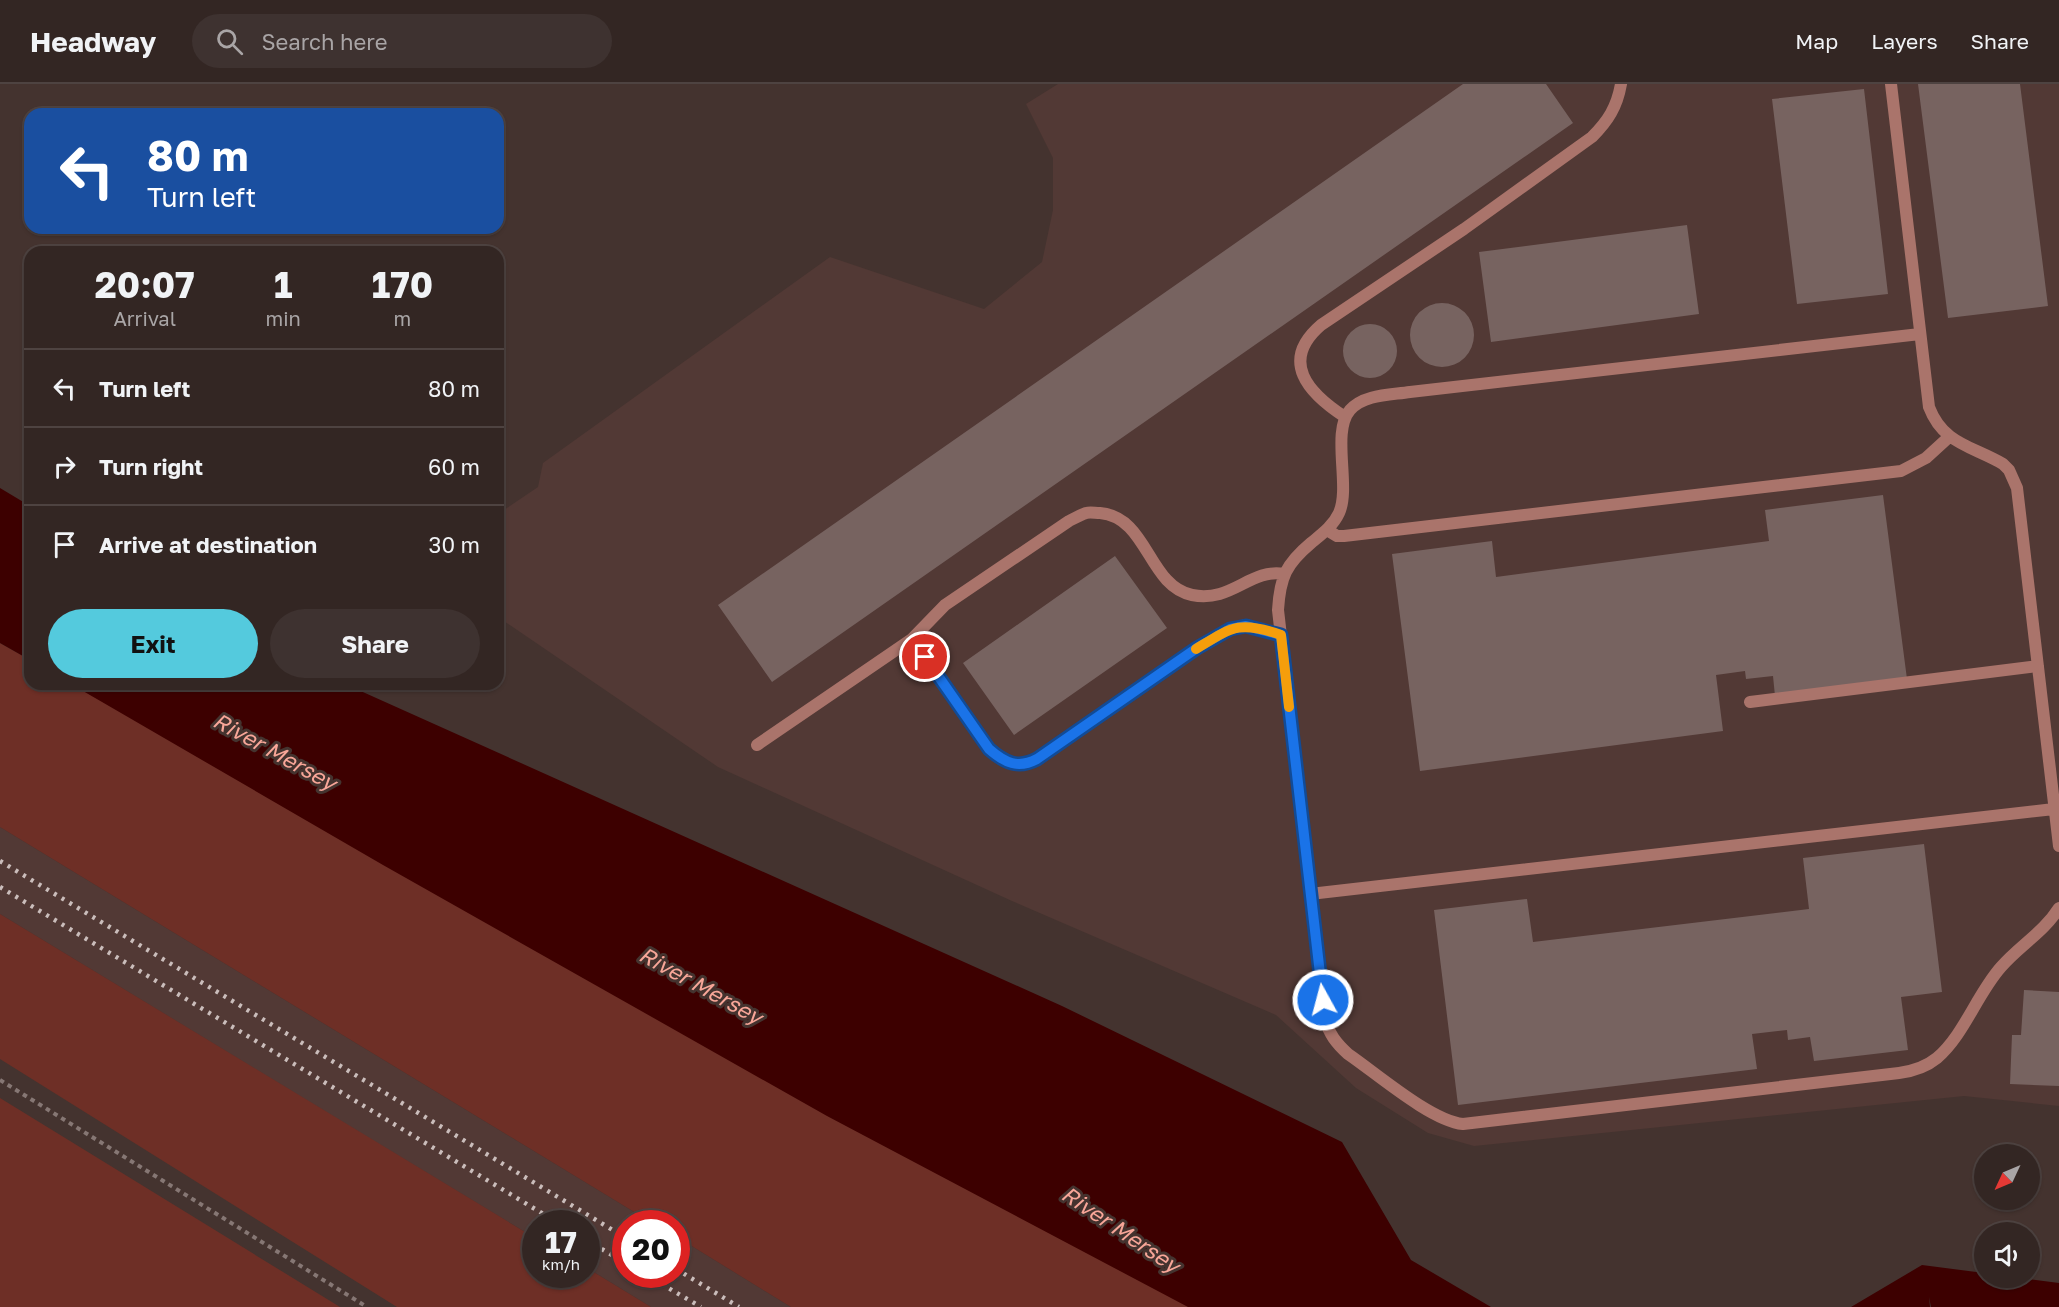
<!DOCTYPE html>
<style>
body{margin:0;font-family:"Golos Text",sans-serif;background:#3e3230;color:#f1f3f6;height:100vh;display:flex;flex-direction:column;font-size:22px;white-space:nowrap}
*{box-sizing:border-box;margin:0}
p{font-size:20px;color:#a9a5a6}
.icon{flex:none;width:33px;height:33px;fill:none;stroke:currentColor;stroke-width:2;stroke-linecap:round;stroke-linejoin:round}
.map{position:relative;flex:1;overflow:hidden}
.details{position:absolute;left:24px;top:162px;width:480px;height:444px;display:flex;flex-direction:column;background:#332623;border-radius:18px;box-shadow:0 2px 4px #0004,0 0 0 2px #4e4341}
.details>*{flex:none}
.hud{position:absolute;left:24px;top:24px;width:480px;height:126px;border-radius:18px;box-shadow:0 2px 4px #0004,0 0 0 2px #4e4341;background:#1a4fa0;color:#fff;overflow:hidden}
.needle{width:39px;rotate:226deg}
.tools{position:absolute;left:1974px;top:1060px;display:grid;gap:12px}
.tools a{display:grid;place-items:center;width:66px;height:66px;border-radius:50%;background:#332623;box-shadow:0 2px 4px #0004,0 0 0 2px #4e4341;font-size:30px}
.speed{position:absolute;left:522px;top:1126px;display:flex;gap:12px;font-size:30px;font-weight:700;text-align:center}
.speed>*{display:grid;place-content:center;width:78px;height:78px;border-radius:50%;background:#332623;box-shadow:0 2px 4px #0004,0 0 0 2px #4e4341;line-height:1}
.speed small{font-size:15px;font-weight:400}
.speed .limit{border:9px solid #d22;background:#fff;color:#111}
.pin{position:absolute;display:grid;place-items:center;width:51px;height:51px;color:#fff;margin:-26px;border:3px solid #fff;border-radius:50%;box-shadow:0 2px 6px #0007}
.me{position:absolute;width:66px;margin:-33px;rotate:353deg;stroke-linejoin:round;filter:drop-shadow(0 0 4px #0008)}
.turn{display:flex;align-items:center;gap:21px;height:126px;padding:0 24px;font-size:27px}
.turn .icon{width:78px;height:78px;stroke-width:2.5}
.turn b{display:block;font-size:42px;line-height:51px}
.eta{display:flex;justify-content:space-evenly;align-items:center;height:102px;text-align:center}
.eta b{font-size:36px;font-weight:700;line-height:42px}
.primary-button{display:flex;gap:12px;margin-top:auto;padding:12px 24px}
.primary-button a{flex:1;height:69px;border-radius:36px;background:#54cadd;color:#111;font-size:24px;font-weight:700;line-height:69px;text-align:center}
.primary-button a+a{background:#3e3230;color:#f1f3f6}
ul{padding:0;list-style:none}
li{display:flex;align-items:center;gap:18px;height:78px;padding:0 24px;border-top:2px solid #4e4341}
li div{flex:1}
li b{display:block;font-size:22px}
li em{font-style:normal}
header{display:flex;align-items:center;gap:36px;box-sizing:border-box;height:84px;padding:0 30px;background:#332623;border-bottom:2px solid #4e4341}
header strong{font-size:28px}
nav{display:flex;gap:33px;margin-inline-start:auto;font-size:21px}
.search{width:420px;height:54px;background:#3e3230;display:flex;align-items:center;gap:15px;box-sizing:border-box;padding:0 21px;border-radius:33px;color:#a9a5a6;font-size:22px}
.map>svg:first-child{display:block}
.built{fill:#523935}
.green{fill:#6e2f26}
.water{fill:#3d0000}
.building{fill:#776360}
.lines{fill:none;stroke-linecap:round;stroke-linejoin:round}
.path{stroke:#867774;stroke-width:4;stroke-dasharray:4.5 4.5;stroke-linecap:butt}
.lane{stroke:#aa746b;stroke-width:12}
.rail{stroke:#cabdbb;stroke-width:4.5;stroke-dasharray:3 6;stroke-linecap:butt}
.route-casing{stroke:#114b97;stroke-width:15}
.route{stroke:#1a73e8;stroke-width:10}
.slow{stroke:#f59e0b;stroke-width:10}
.labels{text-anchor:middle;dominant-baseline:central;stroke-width:6;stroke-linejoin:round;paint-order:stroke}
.water-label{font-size:22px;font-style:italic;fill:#f8a698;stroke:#44332f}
</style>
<header>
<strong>Headway</strong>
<div class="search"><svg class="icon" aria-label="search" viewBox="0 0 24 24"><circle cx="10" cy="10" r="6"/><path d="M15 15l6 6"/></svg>Search here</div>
<nav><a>Map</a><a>Layers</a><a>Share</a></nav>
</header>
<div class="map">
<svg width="2059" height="1223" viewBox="0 0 2059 1223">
<rect width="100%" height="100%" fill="#44332f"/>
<!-- built -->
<path class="built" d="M 1058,0 L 2059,0 L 2059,1022 L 1964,1012 L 1474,1062 L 1428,1049 L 1356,1004 L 1276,931 L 1012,817 L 718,683 L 498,533 L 498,430 L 538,403 L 543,379 L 830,173 L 984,225 L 1042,178 L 1053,126 L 1053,74 L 1026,20 Z
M 0,743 L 654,1140 L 626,1140 L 626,1191 L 676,1191 L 677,1153 L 791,1223 L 651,1223 L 587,1184 L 586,1140 L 536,1140 L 535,1154 L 349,1042 L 0,830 Z"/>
<!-- green -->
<path class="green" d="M 0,559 L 30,576 L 30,600 L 71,600 L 1194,1223 L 791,1223 L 677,1153 L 676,1140 L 654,1140 L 0,743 Z
M 0,830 L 535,1154 L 536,1191 L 586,1191 L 587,1184 L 651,1223 L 397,1223 L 0,975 Z
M 0,1014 L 340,1223 L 0,1223 Z"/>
<!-- water -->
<path class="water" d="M 0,404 L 30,422 L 30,576 L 0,559 Z
M 71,600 L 345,600 L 1062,922 L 1342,1058 L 1411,1176 L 1491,1223 L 1188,1223 L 827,1032 L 383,781 Z
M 1922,1181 L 1984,1189 L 1984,1194 L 2020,1194 L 2059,1199 L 2059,1223 L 1931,1223 L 1929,1213 L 1930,1223 L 1851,1223 Z"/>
<!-- building -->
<path class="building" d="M 1463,0 L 1546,0 L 1573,39 L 772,598 L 718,521 Z
M 1918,0 L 2020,0 L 2048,222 L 1948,234 Z
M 1864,5 L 1888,210 L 1797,220 L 1772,15 Z
M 1687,141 L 1699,230 L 1491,258 L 1479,168 Z
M1410 251a32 32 0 1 1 64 0a32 32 0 1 1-64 0Z
M1343 267a27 27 0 1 1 54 0a27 27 0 1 1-54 0Z
M 1883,411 L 1907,595 L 1775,612 L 1773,592 L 1746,595 L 1745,587 L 1716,591 L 1723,647 L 1420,687 L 1392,470 L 1492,457 L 1496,493 L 1769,457 L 1765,426 Z
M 1115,472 L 1167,544 L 1014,651 L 963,579 Z
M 1924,760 L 1942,908 L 1901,913 L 1908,966 L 1814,977 L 1810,953 L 1788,956 L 1787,946 L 1752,950 L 1757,985 L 1458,1021 L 1434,826 L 1527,815 L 1533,858 L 1809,825 L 1803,774 Z
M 2024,906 L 2059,908 L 2059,1002 L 2010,1000 L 2012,951 L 2021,951 Z"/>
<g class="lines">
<!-- path -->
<path class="path" d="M 0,996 L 367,1223"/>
<!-- lane -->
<path class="lane" d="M 1891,0 L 1929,323 C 1943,360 1972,362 2003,380 L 2009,386 L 2017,404 L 2059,762
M 1920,250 L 1410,308 C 1391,311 1364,310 1350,326 C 1331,348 1351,403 1339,429 C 1333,442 1322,450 1311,459 C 1286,480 1280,493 1278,526 L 1325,935 C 1329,950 1336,959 1348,970 C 1376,989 1431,1037 1463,1040 L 1899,989 C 1914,987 1926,983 1937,974 C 1964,951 1977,910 2001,883 C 2019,862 2044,848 2059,824
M 1345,333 C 1308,309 1279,277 1321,241 L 1464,145 L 1592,53 C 1608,37 1617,23 1621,0
M 1327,446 L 1337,452 L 1344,452 L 1901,387 L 1926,374 L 1949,353
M 912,555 L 989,665 C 1005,680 1018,686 1037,674 L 1197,564 L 1230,545 L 1246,541 L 1281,551
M 1750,618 L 2038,582
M 757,661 L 912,555 L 945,521 L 1069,437 C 1075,434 1080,431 1086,429 C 1090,428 1095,429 1100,429 C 1148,433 1148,502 1192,511 C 1232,519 1250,484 1284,490
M 1310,810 L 2054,725"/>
<!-- rail -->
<path class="rail" d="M 0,777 L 626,1154
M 0,803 L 560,1140
M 586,1156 L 626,1179
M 676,1185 L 739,1223
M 646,1191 L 701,1223"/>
</g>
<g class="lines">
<!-- route casing -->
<g class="route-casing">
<path id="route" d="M 925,573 L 989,665 C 1005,679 1018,685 1037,675 L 1197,564 L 1230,545 L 1246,542 L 1281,551 L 1323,916"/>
</g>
<!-- route -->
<use href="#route" class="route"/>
<!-- slow -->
<path class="slow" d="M 1196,565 C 1232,543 1239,536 1281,551 L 1289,623"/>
</g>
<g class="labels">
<!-- water labels -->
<g class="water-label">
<text transform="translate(275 667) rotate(29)">River Mersey</text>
<text transform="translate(701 901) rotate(29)">River Mersey</text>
<text transform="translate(1121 1145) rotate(34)">River Mersey</text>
</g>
</g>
</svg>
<div class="tools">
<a><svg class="needle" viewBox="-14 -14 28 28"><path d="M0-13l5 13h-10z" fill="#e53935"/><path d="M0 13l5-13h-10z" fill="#a9a5a6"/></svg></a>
<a><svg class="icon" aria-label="sound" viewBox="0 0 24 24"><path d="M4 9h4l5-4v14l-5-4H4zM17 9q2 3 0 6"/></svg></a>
</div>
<div class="speed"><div>17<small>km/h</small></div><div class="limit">20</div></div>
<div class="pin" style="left:925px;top:573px;background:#d93025"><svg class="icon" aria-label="arrive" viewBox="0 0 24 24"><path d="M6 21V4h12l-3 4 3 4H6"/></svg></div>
<svg class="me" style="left:1323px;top:916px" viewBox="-20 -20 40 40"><circle r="17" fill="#1a73e8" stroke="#fff" stroke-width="3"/><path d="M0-11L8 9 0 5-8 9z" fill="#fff"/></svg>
<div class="hud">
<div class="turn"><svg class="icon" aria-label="left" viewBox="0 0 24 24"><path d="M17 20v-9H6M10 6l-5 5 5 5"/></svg><div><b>80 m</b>Turn left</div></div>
</div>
<section class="details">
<div class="eta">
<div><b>20:07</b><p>Arrival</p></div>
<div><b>1</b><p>min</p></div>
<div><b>170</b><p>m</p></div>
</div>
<ul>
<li><svg class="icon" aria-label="left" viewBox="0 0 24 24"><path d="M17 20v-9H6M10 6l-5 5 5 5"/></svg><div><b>Turn left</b></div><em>80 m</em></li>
<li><svg class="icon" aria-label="right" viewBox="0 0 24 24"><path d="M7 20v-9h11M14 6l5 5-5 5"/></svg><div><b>Turn right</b></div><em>60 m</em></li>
<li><svg class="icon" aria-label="arrive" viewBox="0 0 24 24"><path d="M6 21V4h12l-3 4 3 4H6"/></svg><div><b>Arrive at destination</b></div><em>30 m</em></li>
</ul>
<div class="primary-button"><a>Exit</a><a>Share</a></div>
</section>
</div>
